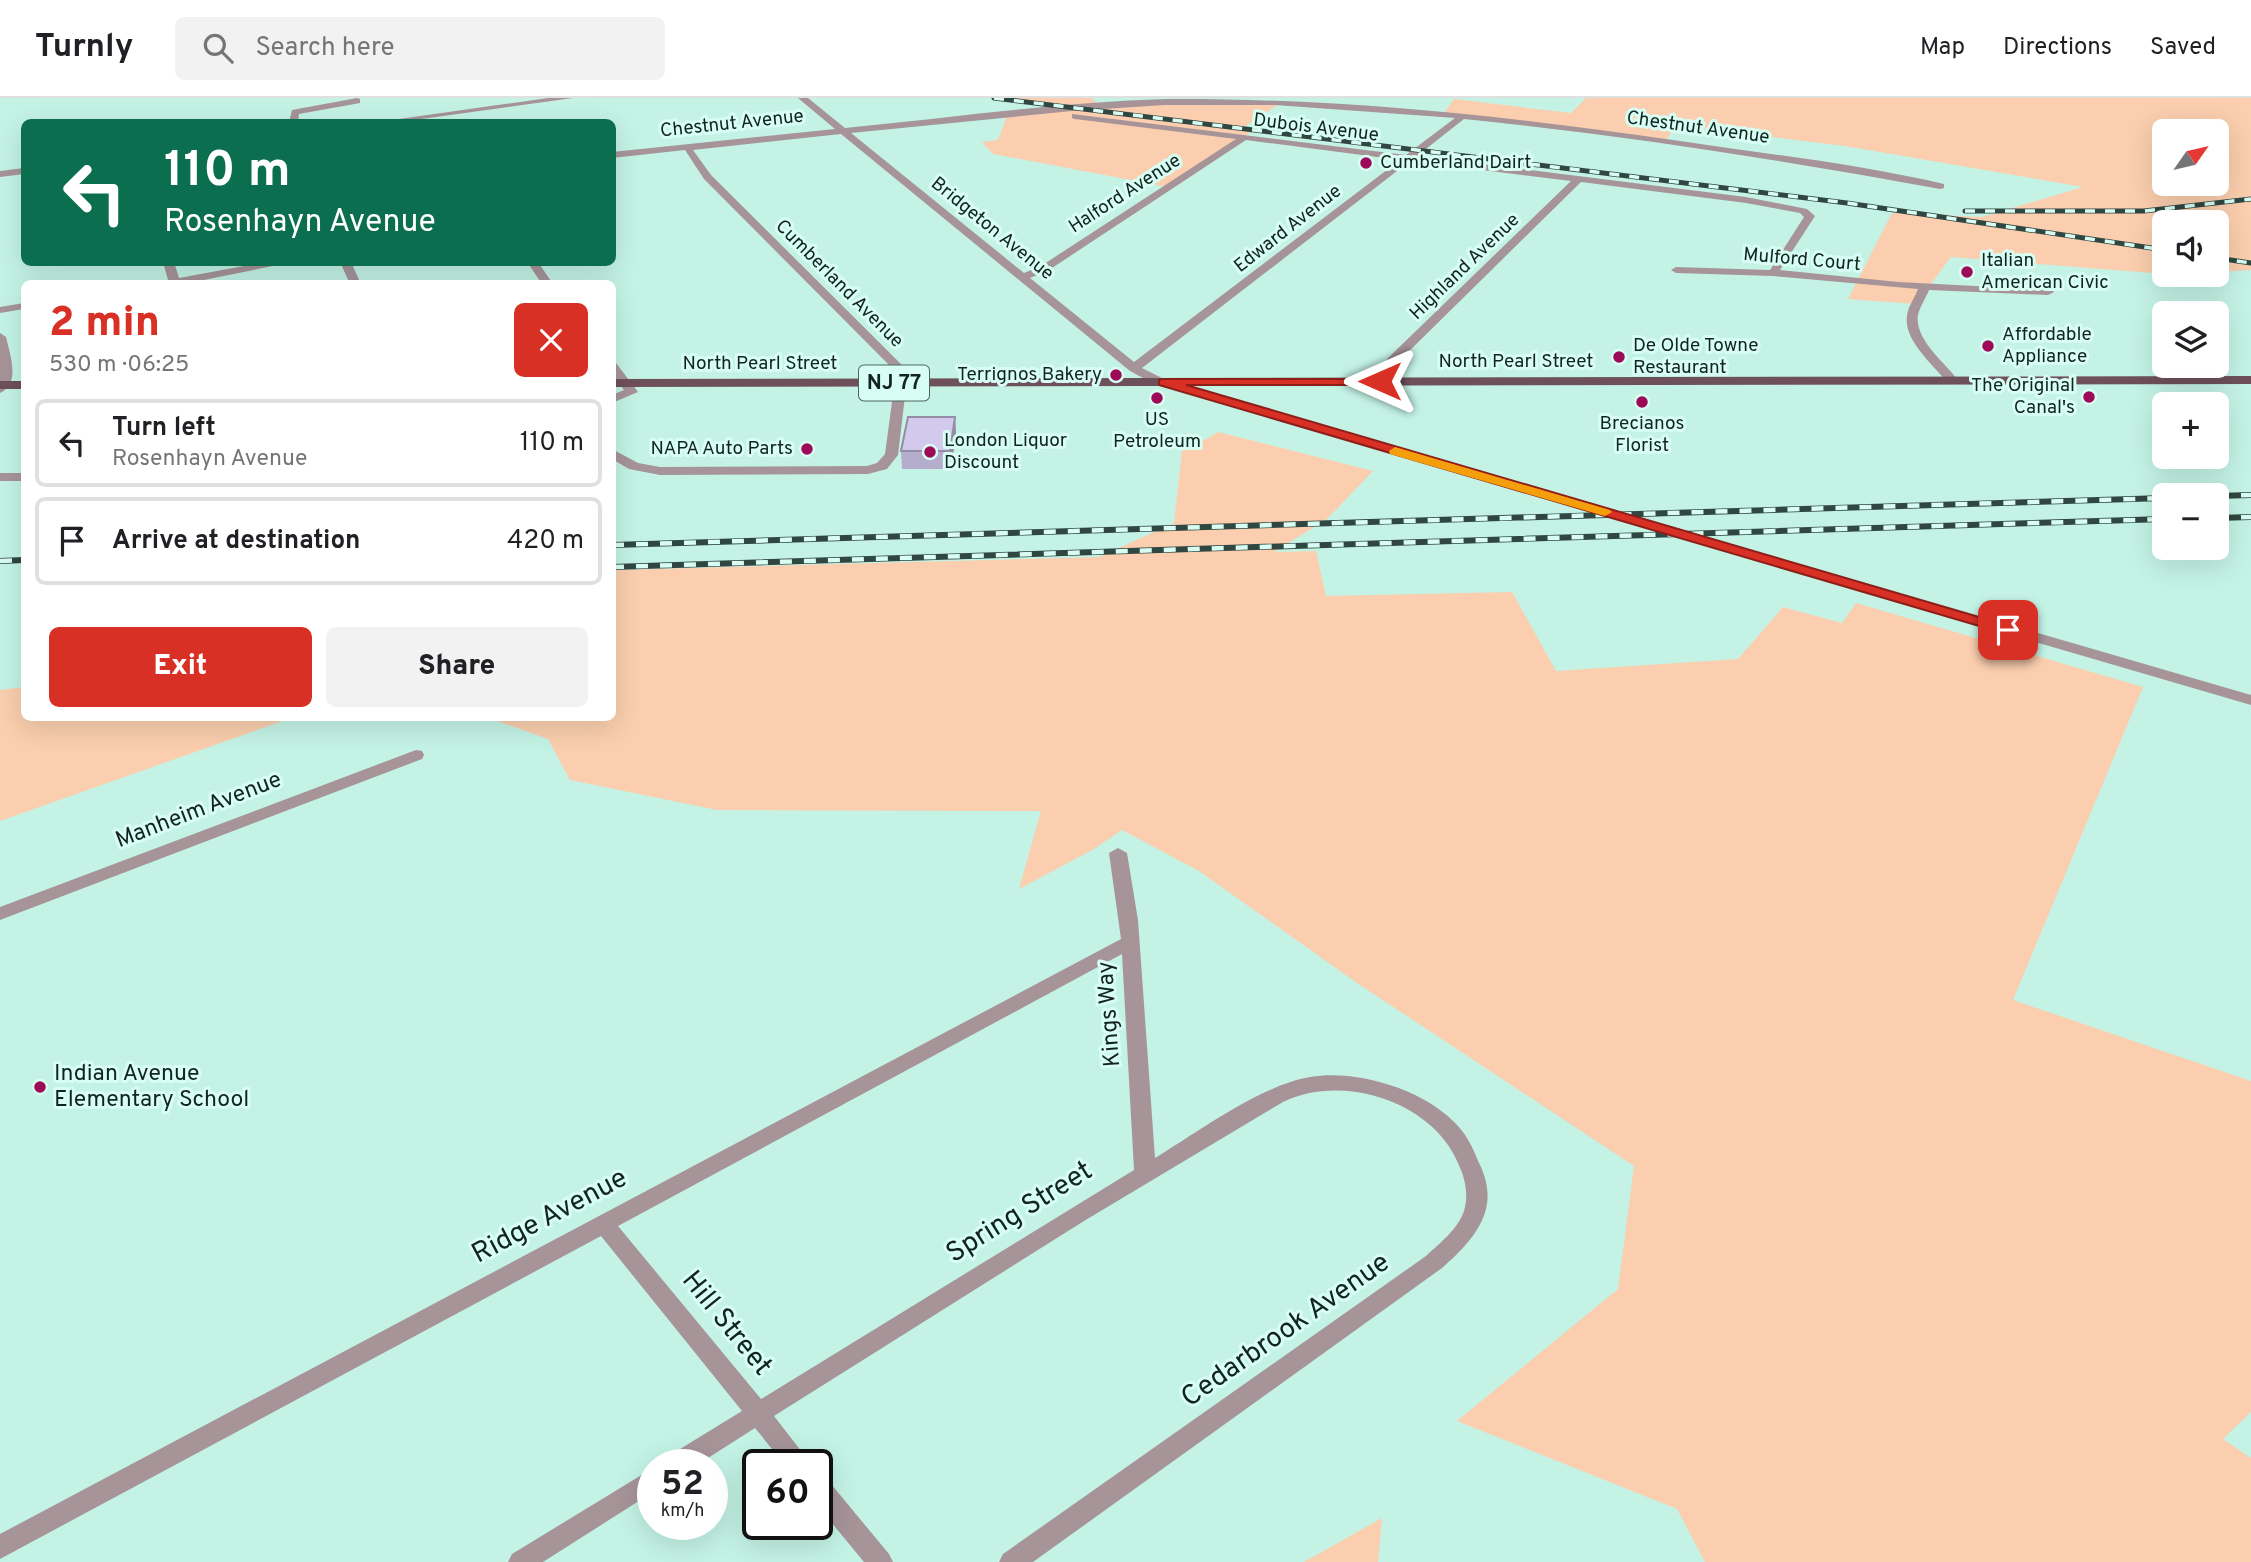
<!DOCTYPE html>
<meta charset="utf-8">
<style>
body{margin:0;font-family:Overpass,sans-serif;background:#f2f2f2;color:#202124;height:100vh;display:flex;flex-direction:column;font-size:26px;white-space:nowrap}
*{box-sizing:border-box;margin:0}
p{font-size:23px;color:#757577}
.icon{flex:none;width:38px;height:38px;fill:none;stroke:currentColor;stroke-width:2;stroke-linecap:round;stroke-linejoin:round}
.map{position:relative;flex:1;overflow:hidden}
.side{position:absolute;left:21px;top:182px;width:595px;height:441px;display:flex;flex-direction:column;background:#fff;border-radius:10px;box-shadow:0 7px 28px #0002}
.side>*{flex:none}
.guide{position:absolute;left:21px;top:21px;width:595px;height:147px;border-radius:10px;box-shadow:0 7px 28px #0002;background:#0b6e4f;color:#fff;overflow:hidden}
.needle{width:46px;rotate:56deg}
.tools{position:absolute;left:2152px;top:21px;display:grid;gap:14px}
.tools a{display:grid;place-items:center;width:77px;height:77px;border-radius:10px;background:#fff;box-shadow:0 7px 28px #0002;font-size:35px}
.speed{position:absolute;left:637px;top:1351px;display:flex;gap:14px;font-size:35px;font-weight:700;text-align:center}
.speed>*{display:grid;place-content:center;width:91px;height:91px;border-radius:50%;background:#fff;box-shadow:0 7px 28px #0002;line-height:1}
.speed small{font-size:18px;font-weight:400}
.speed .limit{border:4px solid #111;border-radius:10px;background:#fff;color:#111}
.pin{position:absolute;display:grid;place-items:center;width:60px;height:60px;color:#fff;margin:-30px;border-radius:14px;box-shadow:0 4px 10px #0006}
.me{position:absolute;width:77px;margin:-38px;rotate:270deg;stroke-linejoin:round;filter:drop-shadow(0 0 5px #0008)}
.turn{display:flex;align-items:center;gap:24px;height:147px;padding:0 28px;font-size:32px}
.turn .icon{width:91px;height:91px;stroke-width:2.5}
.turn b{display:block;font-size:49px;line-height:60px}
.round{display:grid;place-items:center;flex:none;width:74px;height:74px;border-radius:10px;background:#f2f2f2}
.summary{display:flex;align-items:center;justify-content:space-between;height:119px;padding:0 28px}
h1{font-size:42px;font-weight:800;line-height:52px;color:#d93025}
.action{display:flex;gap:14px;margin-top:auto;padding:14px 28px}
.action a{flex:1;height:80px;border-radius:10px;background:#d93025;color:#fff;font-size:28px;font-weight:800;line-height:80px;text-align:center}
.action a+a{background:#f2f2f2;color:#202124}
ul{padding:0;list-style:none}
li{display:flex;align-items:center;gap:21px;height:88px;margin:0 14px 10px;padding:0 14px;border:4px solid #e0e0e0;border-radius:10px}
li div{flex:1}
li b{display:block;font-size:26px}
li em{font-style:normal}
header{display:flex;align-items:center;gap:42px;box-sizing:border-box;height:98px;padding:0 35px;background:#fff;border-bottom:2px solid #e0e0e0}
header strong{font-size:33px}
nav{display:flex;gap:38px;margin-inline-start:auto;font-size:24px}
.search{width:490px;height:63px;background:#f2f2f2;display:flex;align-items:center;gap:18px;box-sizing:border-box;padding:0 24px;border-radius:10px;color:#757577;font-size:26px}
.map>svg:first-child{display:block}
.green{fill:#faceae;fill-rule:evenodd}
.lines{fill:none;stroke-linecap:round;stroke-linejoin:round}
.minor{fill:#a69499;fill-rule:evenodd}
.major{fill:#6e505a;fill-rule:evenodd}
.rail-far1-casing{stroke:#304641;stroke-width:5}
.rail-casing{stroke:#304641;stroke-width:6}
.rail-far1{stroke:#d8fef4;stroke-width:3.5;stroke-dasharray:10;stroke-linecap:butt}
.rail{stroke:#d8fef4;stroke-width:4.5;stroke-dasharray:12;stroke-linecap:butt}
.wall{fill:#b5adcc}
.shaded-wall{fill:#948da6}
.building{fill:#d3c9ed;stroke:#948da6;stroke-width:2}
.route{fill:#d93025;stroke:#8d1f18;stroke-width:2}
.slow{fill:#f59e0b}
.poi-dot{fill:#9d0b58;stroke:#d8fef4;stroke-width:2.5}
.labels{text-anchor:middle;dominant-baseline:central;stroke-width:6;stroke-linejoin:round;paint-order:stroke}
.far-street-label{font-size:19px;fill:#122420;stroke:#d8fef4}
.far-poi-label{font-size:19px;fill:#122420;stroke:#d8fef4;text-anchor:start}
.shield{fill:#d8fef4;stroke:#4d6560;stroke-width:2}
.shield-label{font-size:21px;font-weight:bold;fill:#122420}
.street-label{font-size:23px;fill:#122420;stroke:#d8fef4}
.poi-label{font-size:23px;fill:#122420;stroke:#d8fef4;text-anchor:start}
.near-street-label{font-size:28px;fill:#122420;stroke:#d8fef4}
</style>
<header>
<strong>Turnly</strong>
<div class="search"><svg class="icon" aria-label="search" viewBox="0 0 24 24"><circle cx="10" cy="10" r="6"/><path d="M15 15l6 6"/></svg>Search here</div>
<nav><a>Map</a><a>Directions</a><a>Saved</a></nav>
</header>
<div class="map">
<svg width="2251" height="1464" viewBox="0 0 2251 1464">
<rect width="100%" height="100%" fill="#c4f3e6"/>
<!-- green -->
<path class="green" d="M 1004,0 L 1091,0 L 1099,6 L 1282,4 L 1244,29 L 1256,31 L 1168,89 L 993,56 L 982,44 L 998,42 L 1008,15 L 1068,8 Z
M 1586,0 L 2251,0 L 2251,172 L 2217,174 L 2217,124 L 2165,124 L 2165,176 L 1951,159 L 1916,206 L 1848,201 L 1892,115 L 1982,119 L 2083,89 L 1845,48 L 1677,27 L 1665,43 L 1444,15 L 1454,1 L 1571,15 ZM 2165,33 L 2217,33 L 2217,86 L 2165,86 Z
M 1218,334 L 1373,373 L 1327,421 L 1274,454 L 1316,453 L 1326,498 L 1512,494 L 1556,573 L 1738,561 L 1783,509 L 1842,525 L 1856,505 L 2143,589 L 2013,902 L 2251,983 L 2251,1314 L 2223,1341 L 2251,1360 L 2251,1464 L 1705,1464 L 1677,1411 L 1457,1323 L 1618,1191 L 1634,1068 L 1357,885 L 1199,773 L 1122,732 L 1094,751 L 1019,791 L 1041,713 L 717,712 L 570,682 L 548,641 L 489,620 L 612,620 L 613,472 L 1099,459 L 1174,425 L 1184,335 L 1205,342 Z
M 24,589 L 24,620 L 291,620 L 0,723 L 0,592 Z
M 1382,1420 L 1378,1464 L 1304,1464 Z"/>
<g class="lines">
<!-- minor -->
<path class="minor" d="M 357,0 L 360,1 L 360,5 L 299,16 L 298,24 L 289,24 L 292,12 Z
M 548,0 L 573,0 L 400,24 L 378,24 Z
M 798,0 L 808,0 L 845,30 C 952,20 1059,4 1166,1 C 1338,0 1510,18 1680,43 C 1768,56 1857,66 1944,86 L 1944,90 L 1940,91 C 1782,62 1623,37 1464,21 L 1417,58 L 1746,99 L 1807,111 L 1815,118 L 1780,172 L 1898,184 L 2052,192 L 2054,194 L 2048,197 L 1929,192 C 1926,200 1920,208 1918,217 C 1914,241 1945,265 1958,282 L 1952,286 L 1948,285 C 1934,268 1903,242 1907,218 C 1908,208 1915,200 1918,191 L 1773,178 L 1676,175 L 1671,172 L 1676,169 L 1770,172 L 1804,119 L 1800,115 L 1746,105 L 1581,84 L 1397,265 L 1384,286 L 1376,286 L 1374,283 L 1388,260 L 1571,83 L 1410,63 L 1142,270 L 1162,280 L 2251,597 L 2251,607 L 1154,286 L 1130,273 L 841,36 L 693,52 L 711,77 L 908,273 L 898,357 L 887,371 L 868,376 L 660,377 L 629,371 L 612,361 L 612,351 L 638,365 L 660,369 L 867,368 L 877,365 L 885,356 L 896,274 L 704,81 L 685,52 L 612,60 L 612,54 L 835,31 ZM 1165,7 L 1275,7 L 1455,20 L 1406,57 L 1072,16 L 1072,20 L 1075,21 L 1236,41 L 1041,168 L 1024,175 L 851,35 L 1072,13 ZM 1246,42 L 1400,62 L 1134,264 L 1030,180 L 1049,172 Z
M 24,70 L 24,76 L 0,79 L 0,73 Z
M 163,164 L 174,164 L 179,180 L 266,164 L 293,164 L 184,186 L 157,186 L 168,182 Z
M 340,164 L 351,164 L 361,186 L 350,186 Z
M 527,164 L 538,164 L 553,186 L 542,186 Z
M 24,205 L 24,211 L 0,215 L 0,209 Z
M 0,235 L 6,239 C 10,257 21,285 0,295 Z
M 612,265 L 616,265 L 638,294 L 612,305 L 612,297 L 624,292 L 612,277 Z
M 0,375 L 24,375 L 24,383 L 0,383 Z
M 416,652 L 422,653 L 424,657 L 422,661 L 0,822 L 0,809 Z
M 1118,750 L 1127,755 L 1138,822 L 1155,1060 C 1198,1034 1261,987 1310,979 C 1356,971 1422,991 1454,1024 C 1466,1035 1473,1050 1479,1065 C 1486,1079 1490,1095 1486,1111 C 1480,1135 1460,1154 1442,1170 L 1033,1464 L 999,1464 L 1003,1456 L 1426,1158 C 1440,1145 1458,1131 1464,1113 C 1469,1096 1465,1080 1458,1065 C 1432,1003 1342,975 1283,1004 L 1084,1123 L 774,1318 L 812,1367 L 785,1367 L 755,1330 L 697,1367 L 664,1367 L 667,1359 L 742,1313 L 601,1138 L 0,1461 L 0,1436 L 1121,841 L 1109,755 ZM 1122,856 L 1134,1072 L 761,1301 L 618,1128 Z
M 653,1370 L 653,1394 L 543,1464 L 508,1464 L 512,1456 Z
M 817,1377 L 826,1380 L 889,1456 L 893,1464 L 864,1464 L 817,1407 Z"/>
<!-- major -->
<path class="major" d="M 2251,278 L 2251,286 L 612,289 L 612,281 Z
M 0,283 L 24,283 L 24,291 L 0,291 Z"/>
<!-- rail-far1 casing -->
<g class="rail-far1-casing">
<path id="rail-far1" d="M 994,0 L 1847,105 L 2165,152
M 1965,113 L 2144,113 L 2251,101
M 2217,160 L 2251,165"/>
</g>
<!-- rail casing -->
<g class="rail-casing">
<path id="rail" d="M 2217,398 L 2251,397
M 2217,420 L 2251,419
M 612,447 L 2165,400
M 0,463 L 24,462
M 612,469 L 2165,421"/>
</g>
<!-- rail-far1 -->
<use href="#rail-far1" class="rail-far1"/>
<!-- rail -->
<use href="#rail" class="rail"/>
</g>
<!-- wall -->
<path class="wall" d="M 955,319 L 956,336 L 951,371 L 902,371 L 901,353 Z"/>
<!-- shaded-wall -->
<path class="shaded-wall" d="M 955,319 L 956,336 L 951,371 L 950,353 Z"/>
<!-- building -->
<path class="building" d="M 908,319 L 955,319 L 950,353 L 901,353 Z"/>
<!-- route -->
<path class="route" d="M 1163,281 L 1384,281 L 1385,283 L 1380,287 L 1186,287 L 2013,529 L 2015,532 L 2013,535 L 2003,535 L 1159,287 L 1159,282 Z"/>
<!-- slow -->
<path class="slow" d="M 1395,349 L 1610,412 L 1612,414 L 1605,418 L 1601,417 L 1390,356 L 1389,353 Z"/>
<!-- markers -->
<g class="poi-dot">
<circle cx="1366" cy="65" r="7"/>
<circle cx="1967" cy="174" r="7"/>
<circle cx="1988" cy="248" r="7"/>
<circle cx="1619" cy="259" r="7"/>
<circle cx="1116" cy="277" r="7"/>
<circle cx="2089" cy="299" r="7"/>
<circle cx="1157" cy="300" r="7"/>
<circle cx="1642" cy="304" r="7"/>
<circle cx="807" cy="351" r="7"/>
<circle cx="930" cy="354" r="7"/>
<circle cx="40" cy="989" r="7"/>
</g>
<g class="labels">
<!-- far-street labels -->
<g class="far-street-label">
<text transform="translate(732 26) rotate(-6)">Chestnut Avenue</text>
<text transform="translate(1316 30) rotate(7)">Dubois Avenue</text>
<text transform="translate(1698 30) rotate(8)">Chestnut Avenue</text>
<text transform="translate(1125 96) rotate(-33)">Halford Avenue</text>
<text transform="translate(992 131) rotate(39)">Bridgeton Avenue</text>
<text transform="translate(1288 131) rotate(-38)">Edward Avenue</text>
<text transform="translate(1802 162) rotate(5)">Mulford Court</text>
<text transform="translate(1465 169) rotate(-44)">Highland Avenue</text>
<text transform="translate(839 186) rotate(45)">Cumberland Avenue</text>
<text x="1516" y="264">North Pearl Street</text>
<text x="760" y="266">North Pearl Street</text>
</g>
<!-- far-poi labels -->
<g class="far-poi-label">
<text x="1380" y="65">Cumberland Dairt</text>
<text x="1981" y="163">Italian<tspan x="1981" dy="22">American Civic</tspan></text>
<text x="2002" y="237">Affordable<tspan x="2002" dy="22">Appliance</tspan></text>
<text x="1633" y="248">De Olde Towne<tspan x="1633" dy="22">Restaurant</tspan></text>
<text x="1102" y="277" text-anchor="end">Terrignos Bakery</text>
<text x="2075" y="288" text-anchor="end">The Original<tspan x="2075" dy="22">Canal's</tspan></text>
<text x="1157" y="322" text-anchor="middle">US<tspan x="1157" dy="22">Petroleum</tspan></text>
<text x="1642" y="326" text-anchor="middle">Brecianos<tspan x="1642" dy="22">Florist</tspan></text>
<text x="944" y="343">London Liquor<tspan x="944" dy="22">Discount</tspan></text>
<text x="793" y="351" text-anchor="end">NAPA Auto Parts</text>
</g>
<!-- shield labels -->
<rect class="shield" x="859" y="267.5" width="70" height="35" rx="5"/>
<g class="shield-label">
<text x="894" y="285">NJ 77</text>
</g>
<!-- street labels -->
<g class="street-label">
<text transform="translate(199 713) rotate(-21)">Manheim Avenue</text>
<text transform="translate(1110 916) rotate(-94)">Kings Way</text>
</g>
<!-- poi labels -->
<g class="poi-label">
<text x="54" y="976">Indian Avenue<tspan x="54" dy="26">Elementary School</tspan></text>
</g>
<!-- near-street labels -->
<g class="near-street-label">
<text transform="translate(1020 1115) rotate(-32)">Spring Street</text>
<text transform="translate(550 1119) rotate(-28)">Ridge Avenue</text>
<text transform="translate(726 1226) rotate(51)">Hill Street</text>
<text transform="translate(1286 1233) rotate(-35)">Cedarbrook Avenue</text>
</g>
</g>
</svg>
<div class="tools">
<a><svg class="needle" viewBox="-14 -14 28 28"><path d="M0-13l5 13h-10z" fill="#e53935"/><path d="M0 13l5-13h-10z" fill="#757577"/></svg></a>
<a><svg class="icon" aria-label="sound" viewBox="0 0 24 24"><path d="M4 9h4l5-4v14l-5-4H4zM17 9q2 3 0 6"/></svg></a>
<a><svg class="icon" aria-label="layers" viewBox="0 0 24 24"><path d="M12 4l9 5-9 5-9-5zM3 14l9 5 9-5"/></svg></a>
<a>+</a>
<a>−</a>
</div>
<div class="speed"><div>52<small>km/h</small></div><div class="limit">60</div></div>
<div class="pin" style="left:2008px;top:532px;background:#d93025"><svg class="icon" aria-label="arrive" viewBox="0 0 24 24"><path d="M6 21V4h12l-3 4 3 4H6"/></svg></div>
<svg class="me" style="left:1380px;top:283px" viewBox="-20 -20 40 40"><path d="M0-17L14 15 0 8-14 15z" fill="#d93025" stroke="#fff" stroke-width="4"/></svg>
<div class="guide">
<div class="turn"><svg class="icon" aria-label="left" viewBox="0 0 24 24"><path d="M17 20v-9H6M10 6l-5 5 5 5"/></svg><div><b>110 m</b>Rosenhayn Avenue</div></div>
</div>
<section class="side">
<div class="summary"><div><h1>2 min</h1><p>530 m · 06:25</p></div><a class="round" style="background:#d93025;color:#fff"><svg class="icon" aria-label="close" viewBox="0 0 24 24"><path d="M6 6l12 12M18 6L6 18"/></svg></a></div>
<ul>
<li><svg class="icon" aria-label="left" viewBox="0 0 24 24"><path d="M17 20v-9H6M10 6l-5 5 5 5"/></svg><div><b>Turn left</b><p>Rosenhayn Avenue</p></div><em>110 m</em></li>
<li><svg class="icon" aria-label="arrive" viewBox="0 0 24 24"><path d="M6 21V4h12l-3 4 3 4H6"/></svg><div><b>Arrive at destination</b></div><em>420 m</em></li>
</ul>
<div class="action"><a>Exit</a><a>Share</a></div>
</section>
</div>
